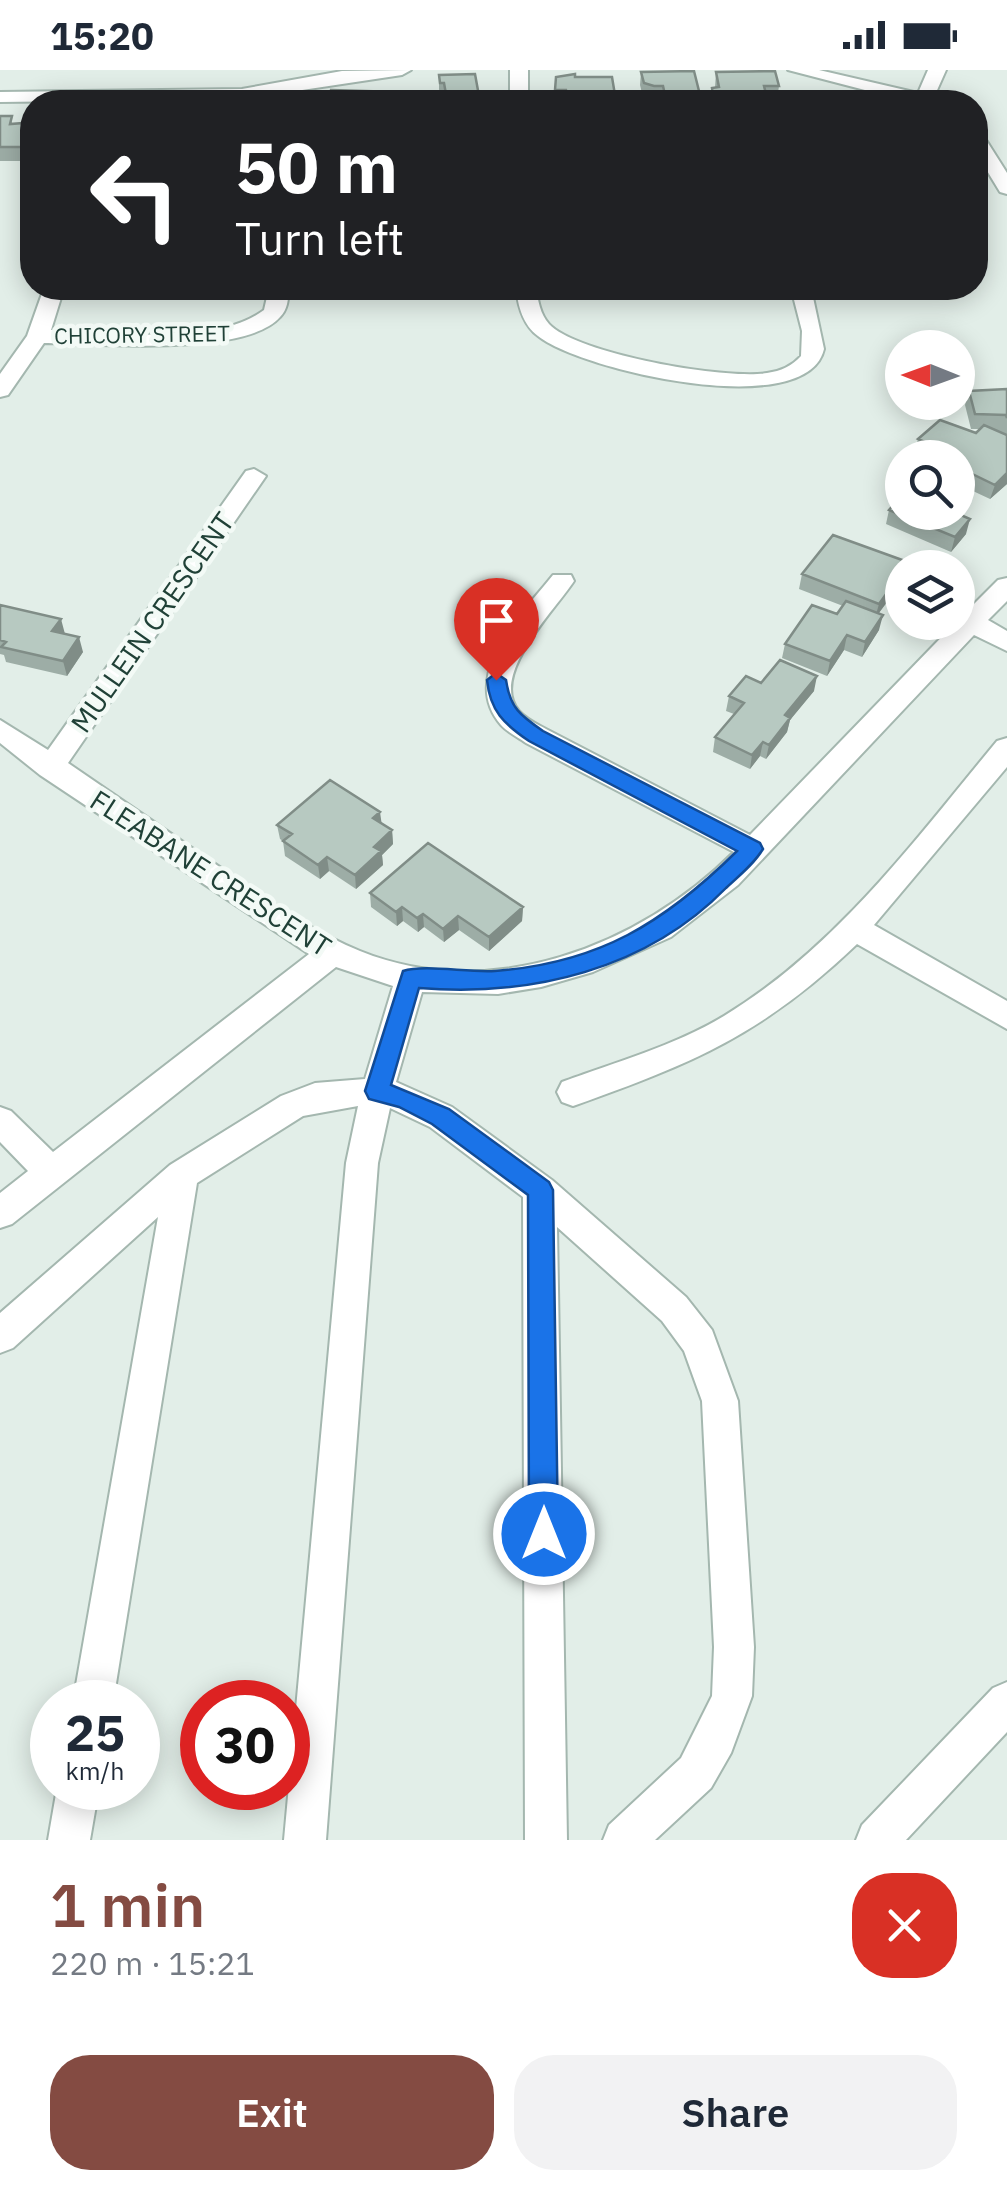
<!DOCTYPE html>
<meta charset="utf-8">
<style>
body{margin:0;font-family:"IBM Plex Sans",sans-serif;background:#f2f2f3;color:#1f2937;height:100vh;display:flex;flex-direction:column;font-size:38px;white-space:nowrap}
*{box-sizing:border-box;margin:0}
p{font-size:32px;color:#747a83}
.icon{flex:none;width:55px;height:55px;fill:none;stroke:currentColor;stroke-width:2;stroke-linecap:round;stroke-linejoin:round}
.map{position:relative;height:1770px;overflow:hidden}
.side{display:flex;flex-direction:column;background:#fff;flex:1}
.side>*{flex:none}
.top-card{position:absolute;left:20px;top:20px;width:968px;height:210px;border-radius:40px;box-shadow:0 5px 25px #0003;background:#202124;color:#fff;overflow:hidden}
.needle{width:65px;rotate:271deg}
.tools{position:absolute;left:885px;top:260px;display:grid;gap:20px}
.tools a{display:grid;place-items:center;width:90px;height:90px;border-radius:50%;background:#fff;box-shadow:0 5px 25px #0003;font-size:50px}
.speed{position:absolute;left:30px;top:1610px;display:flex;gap:20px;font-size:50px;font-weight:700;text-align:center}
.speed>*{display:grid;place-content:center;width:130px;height:130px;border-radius:50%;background:#fff;box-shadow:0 5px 25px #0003;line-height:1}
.speed small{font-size:25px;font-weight:400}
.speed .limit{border:15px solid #d22;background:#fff;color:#111}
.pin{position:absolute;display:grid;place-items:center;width:85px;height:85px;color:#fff;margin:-102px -42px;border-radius:50% 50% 50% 0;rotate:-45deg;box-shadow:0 0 10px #0007}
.pin .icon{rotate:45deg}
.me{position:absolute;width:110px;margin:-55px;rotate:0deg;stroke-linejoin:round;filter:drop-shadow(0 0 8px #0008)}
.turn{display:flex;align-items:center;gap:35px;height:210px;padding:0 50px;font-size:45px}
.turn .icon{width:130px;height:130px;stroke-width:2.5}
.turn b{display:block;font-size:70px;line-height:85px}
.round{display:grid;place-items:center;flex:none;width:105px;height:105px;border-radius:40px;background:#f2f2f3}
.head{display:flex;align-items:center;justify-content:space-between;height:170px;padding:0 50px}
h1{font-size:60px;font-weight:600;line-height:75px;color:#844b42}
.action{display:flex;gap:20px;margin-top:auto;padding:20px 50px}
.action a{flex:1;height:115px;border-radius:40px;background:#844b42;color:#fff;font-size:40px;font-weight:600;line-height:115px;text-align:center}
.action a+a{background:#f2f2f3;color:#1f2937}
.status{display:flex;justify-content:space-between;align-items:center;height:70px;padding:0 50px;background:#fff;direction:ltr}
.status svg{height:28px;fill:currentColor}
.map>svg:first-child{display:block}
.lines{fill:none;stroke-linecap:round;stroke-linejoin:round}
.minor-casing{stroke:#a4b7af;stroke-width:4}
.minor{fill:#fff;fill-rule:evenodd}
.wall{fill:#9dada6}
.shaded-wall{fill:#808d87}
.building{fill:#b7c9c1;stroke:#808d87;stroke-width:2.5}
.route{fill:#1a73e8;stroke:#114b97;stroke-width:2.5}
.labels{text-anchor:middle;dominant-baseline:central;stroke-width:9;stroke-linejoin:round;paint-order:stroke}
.far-street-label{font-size:22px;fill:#204137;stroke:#f3faf6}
.street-label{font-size:28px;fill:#204137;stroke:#f3faf6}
</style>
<div class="status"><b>15:20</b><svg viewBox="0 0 49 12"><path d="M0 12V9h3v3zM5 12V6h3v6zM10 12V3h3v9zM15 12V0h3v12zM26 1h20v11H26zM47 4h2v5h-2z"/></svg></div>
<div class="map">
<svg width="1007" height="1770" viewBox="0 0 1007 1770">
<rect width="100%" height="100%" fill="#e2eee8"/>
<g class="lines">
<!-- minor casing -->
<g class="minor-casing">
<path id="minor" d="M 411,0 L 402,5 L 242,29 L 0,32 L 0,22 L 242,19 L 342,1 Z
M 510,0 L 528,0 L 528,32 L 510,32 Z
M 788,0 L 819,0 L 918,23 L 928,0 L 946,0 L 934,27 L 940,32 L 911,32 Z
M 975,60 L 981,62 L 1007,103 L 1007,124 L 1000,122 L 975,81 Z
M 44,218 L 64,218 L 51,260 C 111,262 215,277 264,240 L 269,218 L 289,218 C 288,229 288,239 280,247 C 245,287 96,274 44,273 L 8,325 L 0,327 L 0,304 L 27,266 Z
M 516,218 L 536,218 C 538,230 540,244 549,254 C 577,284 726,310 767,303 C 781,301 792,296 801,286 L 802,261 L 791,218 L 811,218 L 824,279 C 807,353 580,300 538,266 C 523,255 518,236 516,218 Z
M 254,399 L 266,406 L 68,693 C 120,729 172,764 224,800 C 268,830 311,861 360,881 C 491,934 639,877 734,782 L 526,673 C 518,667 507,662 501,655 C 458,605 523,543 553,505 L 571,505 L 574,511 C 556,539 488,606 519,641 C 526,649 537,654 546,659 L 750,765 L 962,546 L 998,510 L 1007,508 L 1007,531 L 988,550 L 1007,561 L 1007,581 L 974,565 L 738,815 L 671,867 L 593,902 L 541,917 L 498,924 L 422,922 L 396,1012 L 452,1037 L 552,1110 L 686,1227 L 712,1260 L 738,1331 L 754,1577 L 752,1626 L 731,1683 L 711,1718 L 655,1770 L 603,1770 L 609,1755 L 681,1688 L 712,1626 L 714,1577 L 702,1331 L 684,1281 L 662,1251 L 557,1157 L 567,1770 L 525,1770 L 523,1127 L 430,1057 L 390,1038 L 378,1093 L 326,1770 L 284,1770 L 346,1093 L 358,1036 L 303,1046 L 197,1113 L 113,1632 L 73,1632 L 158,1147 L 13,1278 L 0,1283 L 0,1243 L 170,1095 L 281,1026 L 315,1013 L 365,1009 L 393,916 L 336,897 L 12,1154 L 0,1158 L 0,1123 L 28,1101 L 0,1072 L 0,1037 L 11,1041 L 53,1082 L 309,884 L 40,705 L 0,673 L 0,650 L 48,680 L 246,401 Z
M 1007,668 L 1007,697 L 874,855 L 1007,931 L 1007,959 L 857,874 C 763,964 694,993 573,1036 L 562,1032 L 557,1022 L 562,1012 C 616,992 674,976 724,946 C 836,878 915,770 997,671 Z
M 1007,1612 L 1007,1662 L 906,1770 L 856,1770 L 862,1755 L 993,1618 Z
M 57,1718 L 99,1718 L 90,1770 L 48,1770 Z"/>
</g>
<!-- minor -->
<use href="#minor" class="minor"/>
</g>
<!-- wall -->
<path class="wall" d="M 641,2 L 700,25 L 699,32 L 662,32 L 662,30 L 653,30 L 643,27 L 640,15 Z
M 716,2 L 779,16 L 777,30 L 766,30 L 765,32 L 711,32 L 712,18 L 715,18 Z
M 439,5 L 479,32 L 442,32 L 442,26 L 440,27 L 439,19 Z
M 575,7 L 615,25 L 614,32 L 554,32 L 555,20 Z
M 0,46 L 14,54 L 23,53 L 32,46 L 32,91 L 0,91 Z
M 1007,319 L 1007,414 L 990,429 L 958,414 L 958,388 L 922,388 L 914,384 L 918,369 L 976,363 L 980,359 L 971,359 L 965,335 L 969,321 Z
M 889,440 L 966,464 L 951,482 L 886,454 Z
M 916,495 L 915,498 L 902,498 L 902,524 L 897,531 L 890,528 L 879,543 L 879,560 L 862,587 L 844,580 L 827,606 L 782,588 L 785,574 L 837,544 L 843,536 L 799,519 L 802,504 Z
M 0,535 L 65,564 L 83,582 L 67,606 L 6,592 L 4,585 L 0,584 Z
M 761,613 L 814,621 L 790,650 L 787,662 L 766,689 L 760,686 L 750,699 L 713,682 L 715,667 L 734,644 L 726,641 L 729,626 Z
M 381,754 L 392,760 L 393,774 L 382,785 L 383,795 L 356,819 L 329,801 L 320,809 L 285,786 L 283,771 L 280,769 L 277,755 Z
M 370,823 L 523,837 L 522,851 L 489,881 L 459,860 L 444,872 L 424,857 L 418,862 L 403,851 L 397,856 L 371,837 Z"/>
<!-- shaded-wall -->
<path class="shaded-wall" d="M 479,26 L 479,32 L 443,32 L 443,31 Z
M 1007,403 L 1007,414 L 990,429 L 995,415 Z
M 964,422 L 960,437 L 958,440 L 958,430 Z
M 970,449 L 966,464 L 951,482 L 955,467 Z
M 894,513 L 890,528 L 875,548 L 879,534 Z
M 883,545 L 879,560 L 862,587 L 865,572 Z
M 61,549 L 65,564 L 52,561 Z
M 847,565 L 844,580 L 827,606 L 830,591 Z
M 79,567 L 83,582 L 67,606 L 63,591 Z
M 817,606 L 814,621 L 790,650 L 787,662 L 766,689 L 769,675 L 785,645 Z
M 763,672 L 760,686 L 750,699 L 752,685 Z
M 380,742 L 382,756 L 373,748 Z
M 392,760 L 393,774 L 382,785 L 383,795 L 356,819 L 355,805 L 374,777 Z
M 327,787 L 329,801 L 320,809 L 318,795 Z
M 402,837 L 403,851 L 397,856 L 396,842 Z
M 523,837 L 522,851 L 489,881 L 489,867 Z
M 423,844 L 424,857 L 418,862 L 417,848 Z
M 458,846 L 459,860 L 444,872 L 443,859 Z"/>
<!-- building -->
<path class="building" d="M 694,1 L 700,25 L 665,25 L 663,16 L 654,16 L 644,13 L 641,2 Z
M 775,1 L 779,16 L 764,16 L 766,24 L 713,25 L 712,18 L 719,17 L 716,2 Z
M 475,4 L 479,26 L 443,31 L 442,25 L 446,24 L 444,13 L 440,13 L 439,5 Z
M 575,4 L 575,7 L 612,7 L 615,25 L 607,25 L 608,32 L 554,32 L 554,24 L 567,24 L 566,20 L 555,20 L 556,7 Z
M 331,20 L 397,22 L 396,32 L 329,32 Z
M 0,46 L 12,46 L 10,54 L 23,53 L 25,46 L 32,46 L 32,77 L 0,77 Z
M 1007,319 L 1007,348 L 1006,345 L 975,344 L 969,321 Z
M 940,350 L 976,363 L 984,355 L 1007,365 L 1007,403 L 995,415 L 958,397 L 958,388 L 944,388 L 949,383 L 918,369 Z
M 958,420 L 964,422 L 958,430 Z
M 902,425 L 902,442 L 954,442 L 970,449 L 955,467 L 889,440 Z
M 833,465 L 916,495 L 914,498 L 902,498 L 902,514 L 901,516 L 894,513 L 879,534 L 802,504 Z
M 846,531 L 883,545 L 865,572 L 847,565 L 830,591 L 785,574 L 812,535 L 837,544 Z
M 0,535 L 61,549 L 52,561 L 79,567 L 63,591 L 1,577 L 6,572 L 0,570 Z
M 780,590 L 817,606 L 785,645 L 790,648 L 769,675 L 763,672 L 752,685 L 715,667 L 744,633 L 729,626 L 746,606 L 761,613 Z
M 330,710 L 380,742 L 373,748 L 392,760 L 374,777 L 381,781 L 355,805 L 327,787 L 318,795 L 283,771 L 292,764 L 277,755 Z
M 428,773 L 523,837 L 489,867 L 458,846 L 443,859 L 423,844 L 417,848 L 402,837 L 396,842 L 370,823 Z"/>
<!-- route -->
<path class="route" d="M 496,603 L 506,610 C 510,638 521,646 543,661 L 760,773 L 763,779 C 754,794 739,806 726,818 C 646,900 531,927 419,918 L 391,1015 L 449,1039 L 549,1112 L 553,1120 L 558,1464 L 554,1474 L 544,1478 L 533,1474 L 529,1464 L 528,1125 L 432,1054 L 399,1037 L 369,1029 L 365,1021 L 403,901 C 425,894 468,903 495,901 C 599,893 664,853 737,781 L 529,671 C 504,654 490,641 487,610 Z"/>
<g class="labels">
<!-- far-street labels -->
<g class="far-street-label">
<text transform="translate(142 264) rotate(-1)">CHICORY STREET</text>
</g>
<!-- street labels -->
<g class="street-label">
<text transform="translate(152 552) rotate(-55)">MULLEIN CRESCENT</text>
<text transform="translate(211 803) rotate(33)">FLEABANE CRESCENT</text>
</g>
</g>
</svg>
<div class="tools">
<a><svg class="needle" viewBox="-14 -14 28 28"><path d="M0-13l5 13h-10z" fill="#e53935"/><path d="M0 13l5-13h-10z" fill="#747a83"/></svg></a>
<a><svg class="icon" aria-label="search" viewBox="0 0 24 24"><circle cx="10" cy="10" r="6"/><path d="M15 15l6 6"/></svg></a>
<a><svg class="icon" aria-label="layers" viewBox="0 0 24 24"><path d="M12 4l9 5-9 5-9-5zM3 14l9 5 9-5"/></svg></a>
</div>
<div class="speed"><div>25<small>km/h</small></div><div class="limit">30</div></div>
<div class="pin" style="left:496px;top:610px;background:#d93025"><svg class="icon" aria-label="arrive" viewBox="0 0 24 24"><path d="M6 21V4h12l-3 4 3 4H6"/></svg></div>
<svg class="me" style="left:544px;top:1464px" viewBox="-20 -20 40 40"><circle r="17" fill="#1a73e8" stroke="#fff" stroke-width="3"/><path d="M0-11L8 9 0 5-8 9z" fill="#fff"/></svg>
<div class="top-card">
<div class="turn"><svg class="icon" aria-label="left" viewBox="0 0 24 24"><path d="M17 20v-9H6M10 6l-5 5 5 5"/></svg><div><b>50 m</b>Turn left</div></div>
</div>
</div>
<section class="side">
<div class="head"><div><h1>1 min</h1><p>220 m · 15:21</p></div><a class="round" style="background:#d93025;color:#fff"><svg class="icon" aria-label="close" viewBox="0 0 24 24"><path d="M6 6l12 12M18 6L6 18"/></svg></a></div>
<div class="action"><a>Exit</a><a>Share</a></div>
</section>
